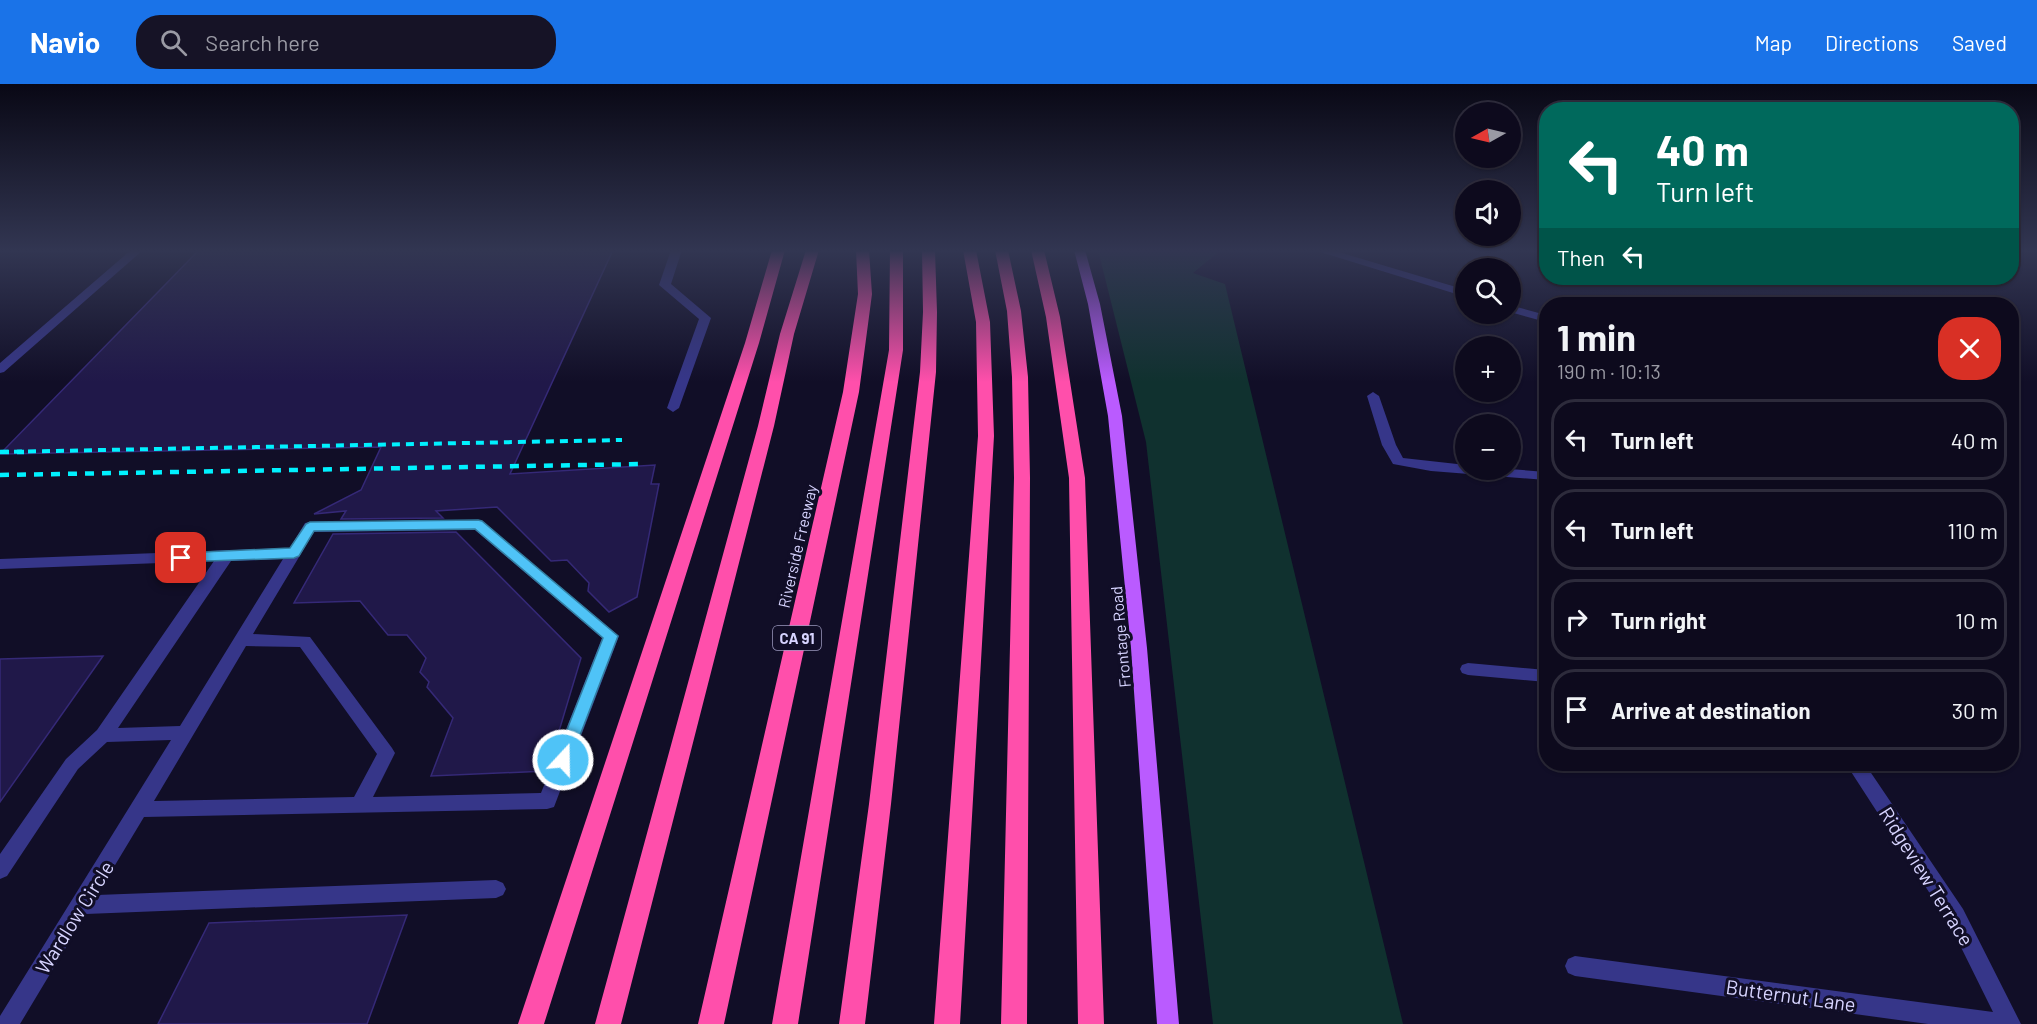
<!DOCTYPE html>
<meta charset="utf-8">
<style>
body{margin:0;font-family:Barlow,sans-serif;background:#161326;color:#f1f3f6;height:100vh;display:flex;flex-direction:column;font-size:22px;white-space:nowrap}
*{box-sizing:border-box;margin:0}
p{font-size:20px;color:#9a9aa4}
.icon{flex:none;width:33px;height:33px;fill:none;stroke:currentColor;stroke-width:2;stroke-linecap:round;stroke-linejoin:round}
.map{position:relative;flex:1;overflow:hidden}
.panel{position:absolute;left:1539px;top:213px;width:480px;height:474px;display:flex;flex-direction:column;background:#0d0a1d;border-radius:24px;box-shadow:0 2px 4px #0004,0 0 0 2px #2d2b3b}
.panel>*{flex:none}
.banner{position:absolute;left:1539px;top:18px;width:480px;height:183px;border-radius:24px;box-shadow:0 2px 4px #0004,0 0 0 2px #2d2b3b;background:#00695c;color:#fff;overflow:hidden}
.needle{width:39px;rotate:262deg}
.buttons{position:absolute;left:1455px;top:18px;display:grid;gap:12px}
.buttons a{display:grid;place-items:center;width:66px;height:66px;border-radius:50%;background:#0d0a1d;box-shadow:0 2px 4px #0004,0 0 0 2px #2d2b3b;font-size:30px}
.pin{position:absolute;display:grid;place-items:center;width:51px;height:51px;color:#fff;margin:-26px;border-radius:12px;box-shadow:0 3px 9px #0006}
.me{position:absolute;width:66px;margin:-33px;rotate:21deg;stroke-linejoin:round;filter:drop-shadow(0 0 4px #0008)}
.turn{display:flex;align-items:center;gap:21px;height:126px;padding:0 18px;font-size:27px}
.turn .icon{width:78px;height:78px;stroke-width:2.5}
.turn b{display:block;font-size:42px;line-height:51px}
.then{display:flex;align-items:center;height:57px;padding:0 18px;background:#0003;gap:12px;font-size:22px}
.round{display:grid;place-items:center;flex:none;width:63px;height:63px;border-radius:24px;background:#161326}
.summary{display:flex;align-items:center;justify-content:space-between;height:102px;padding:0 18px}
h1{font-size:36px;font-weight:700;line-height:45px}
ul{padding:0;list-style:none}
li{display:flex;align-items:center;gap:18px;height:81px;margin:0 12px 9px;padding:0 6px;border:3px solid #2d2b3b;border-radius:24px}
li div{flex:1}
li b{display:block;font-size:22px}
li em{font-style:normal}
header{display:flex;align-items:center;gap:36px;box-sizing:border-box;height:84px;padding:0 30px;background:#1a73e8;color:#fff}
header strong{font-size:28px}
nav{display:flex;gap:33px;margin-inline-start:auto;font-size:21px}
.search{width:420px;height:54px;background:#161326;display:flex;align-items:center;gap:15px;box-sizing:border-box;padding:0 21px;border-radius:24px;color:#9a9aa4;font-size:22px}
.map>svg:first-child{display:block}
.green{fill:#10312f}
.building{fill:#201849;stroke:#352977;stroke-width:1.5}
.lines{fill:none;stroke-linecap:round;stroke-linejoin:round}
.minor{fill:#363689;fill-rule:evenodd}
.major{fill:#ba5bff;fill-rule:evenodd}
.highway{fill:#ff4fab;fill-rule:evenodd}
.rail-far1{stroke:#00f1ff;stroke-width:4;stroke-dasharray:8 6;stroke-linecap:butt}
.rail{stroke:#00f1ff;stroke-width:4.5;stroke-dasharray:9 8;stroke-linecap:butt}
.route{fill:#4fc3f7;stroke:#337fa1;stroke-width:1.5}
.labels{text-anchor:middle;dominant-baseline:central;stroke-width:6;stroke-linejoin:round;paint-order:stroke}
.shield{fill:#110e27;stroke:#9c99be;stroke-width:1.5}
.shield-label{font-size:15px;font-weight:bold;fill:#d7d4ff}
.street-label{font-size:16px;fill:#d7d4ff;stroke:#110e27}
.near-street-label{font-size:20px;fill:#d7d4ff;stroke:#110e27}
</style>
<header>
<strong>Navio</strong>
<div class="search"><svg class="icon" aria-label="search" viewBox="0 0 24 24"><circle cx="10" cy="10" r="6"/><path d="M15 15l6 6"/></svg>Search here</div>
<nav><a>Map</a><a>Directions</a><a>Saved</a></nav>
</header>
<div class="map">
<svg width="2037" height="940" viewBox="0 0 2037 940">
<rect width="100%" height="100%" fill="#110e27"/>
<!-- green -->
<path class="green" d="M 1098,166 L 1221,166 L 1193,189 L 1225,200 L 1403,940 L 1213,940 L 1146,358 Z"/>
<!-- building -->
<path class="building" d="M 199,166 L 613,166 L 510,390 L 655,381 L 651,400 L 659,400 L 637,513 L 609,528 L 588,507 L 589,499 L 567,476 L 551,477 L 497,423 L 436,427 L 443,434 L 341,435 L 346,427 L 314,430 L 361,406 L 381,363 L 0,370 Z
M 456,448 L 581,574 L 547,687 L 431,692 L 453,634 L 427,603 L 429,598 L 420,588 L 426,574 L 407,551 L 388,551 L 360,517 L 294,519 L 333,450 Z
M 103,572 L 0,718 L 0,575 Z
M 407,831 L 367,940 L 158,940 L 209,839 Z"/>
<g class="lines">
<!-- minor -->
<path class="minor" d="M 131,166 L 143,166 L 4,288 L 0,289 L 0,279 Z
M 671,166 L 682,166 L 671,200 L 711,234 L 679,324 L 673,328 L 667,324 L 699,235 L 659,201 Z
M 1314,166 L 1332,166 L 1466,206 L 1466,213 Z
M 1510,221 L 1546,231 L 1546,238 L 1510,228 Z
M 1373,308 L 1379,312 L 1396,361 L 1403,374 L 1466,381 L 1466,386 L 1510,385 L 1546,388 L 1546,396 L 1431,387 L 1393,380 L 1382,361 L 1367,312 Z
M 478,436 L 483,438 L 619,552 L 554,723 L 547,725 L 144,733 L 97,811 L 496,796 L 503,799 L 506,805 L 503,811 L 496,814 L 86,830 L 20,940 L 0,940 L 0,932 L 171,656 L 107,658 L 78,685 L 7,792 L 0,795 L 0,770 L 66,675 L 97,646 L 214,477 L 0,485 L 0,475 L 290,464 L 305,439 L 310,438 ZM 475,446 L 602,554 L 541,709 L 373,713 L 395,669 L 392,664 L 310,553 L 253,550 L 314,448 ZM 283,475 L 180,642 L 118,644 L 231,477 ZM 246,562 L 300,563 L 377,670 L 354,713 L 154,717 Z
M 1468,579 L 1546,586 L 1546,598 L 1468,591 L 1462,589 L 1460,585 L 1462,581 Z
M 1846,680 L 1865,680 L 1963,825 L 2021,940 L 1928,940 L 1575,892 L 1568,889 L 1565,882 L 1568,875 L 1575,872 L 1993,928 L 1949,839 Z"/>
<!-- major -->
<path class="major" d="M 1074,166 L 1085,166 L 1100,220 L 1122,332 L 1147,564 L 1179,940 L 1157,940 L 1131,564 L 1108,332 L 1088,220 Z"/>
<!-- highway -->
<path class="highway" d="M 772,166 L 785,166 L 759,259 L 544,940 L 518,940 L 745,259 Z
M 806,166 L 819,166 L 794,250 L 774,342 L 621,940 L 595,940 L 758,342 L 780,250 Z
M 856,166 L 869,166 L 872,210 L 859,308 L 724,940 L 698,940 L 843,308 L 858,210 Z
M 890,166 L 903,166 L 903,266 L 798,940 L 772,940 L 889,266 Z
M 922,166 L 935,166 L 937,228 L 936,288 L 891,720 L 865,940 L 839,940 L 869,720 L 920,288 L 923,228 Z
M 963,166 L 976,166 L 990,238 L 994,352 L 960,940 L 934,940 L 978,352 L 976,238 Z
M 995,166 L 1008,166 L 1021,227 L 1028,293 L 1030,394 L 1027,940 L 1001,940 L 1014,394 L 1012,293 L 1007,227 Z
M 1031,166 L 1044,166 L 1060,233 L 1085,394 L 1104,940 L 1078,940 L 1069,394 L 1046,233 Z"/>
<!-- rail-far1 -->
<path class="rail-far1" d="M 0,368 L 622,356"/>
<!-- rail -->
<path class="rail" d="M 0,368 L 24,368
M 0,391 L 643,380"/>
</g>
<!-- sky -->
<linearGradient id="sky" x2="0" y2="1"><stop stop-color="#090815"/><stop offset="0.56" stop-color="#323652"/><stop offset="1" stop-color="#323652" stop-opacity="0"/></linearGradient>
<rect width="2037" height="298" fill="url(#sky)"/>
<!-- route -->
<path class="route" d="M 478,436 L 482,437 L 618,552 L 569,680 L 563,682 L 557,680 L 555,676 L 603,554 L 475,445 L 314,447 L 299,472 L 294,474 L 181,478 L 174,474 L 181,469 L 290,464 L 306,440 L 310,438 Z"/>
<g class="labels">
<!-- shield labels -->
<rect class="shield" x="773" y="542" width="48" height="24" rx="4.5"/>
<g class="shield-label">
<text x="797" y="554">CA 91</text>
</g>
<!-- street labels -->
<g class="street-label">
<text transform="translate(797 462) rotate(-77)">Riverside Freeway</text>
<text transform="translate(1120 553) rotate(-95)">Frontage Road</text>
</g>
<!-- near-street labels -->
<g class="near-street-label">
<text transform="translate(1927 792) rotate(58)">Ridgeview Terrace</text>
<text transform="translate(74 833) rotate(-58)">Wardlow Circle</text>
<text transform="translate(1791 911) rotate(8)">Butternut Lane</text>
</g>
</g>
</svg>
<div class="buttons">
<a><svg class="needle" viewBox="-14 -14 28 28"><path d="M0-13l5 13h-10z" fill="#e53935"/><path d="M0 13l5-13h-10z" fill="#9a9aa4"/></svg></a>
<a><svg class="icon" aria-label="sound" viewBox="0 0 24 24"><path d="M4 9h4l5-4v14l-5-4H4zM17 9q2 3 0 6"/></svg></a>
<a><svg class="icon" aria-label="search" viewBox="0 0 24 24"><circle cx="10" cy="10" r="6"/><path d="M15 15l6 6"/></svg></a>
<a>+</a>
<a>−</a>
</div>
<div class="pin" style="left:181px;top:474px;background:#d93025"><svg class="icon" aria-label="arrive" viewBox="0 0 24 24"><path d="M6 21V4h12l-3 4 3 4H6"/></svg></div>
<svg class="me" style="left:563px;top:676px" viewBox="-20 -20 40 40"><circle r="17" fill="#4fc3f7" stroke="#fff" stroke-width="3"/><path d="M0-11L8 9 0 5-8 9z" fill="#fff"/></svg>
<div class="banner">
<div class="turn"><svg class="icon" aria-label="left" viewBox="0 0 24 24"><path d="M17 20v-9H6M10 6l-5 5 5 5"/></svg><div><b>40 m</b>Turn left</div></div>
<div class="then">Then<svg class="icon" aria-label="left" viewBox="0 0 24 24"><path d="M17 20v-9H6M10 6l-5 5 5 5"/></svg></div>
</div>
<section class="panel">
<div class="summary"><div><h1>1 min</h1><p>190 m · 10:13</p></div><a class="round" style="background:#d93025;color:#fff"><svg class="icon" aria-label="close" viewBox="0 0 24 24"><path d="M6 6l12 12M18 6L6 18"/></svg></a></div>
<ul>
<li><svg class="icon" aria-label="left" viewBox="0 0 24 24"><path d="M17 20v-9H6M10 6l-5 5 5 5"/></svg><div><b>Turn left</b></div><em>40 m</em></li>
<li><svg class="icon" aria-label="left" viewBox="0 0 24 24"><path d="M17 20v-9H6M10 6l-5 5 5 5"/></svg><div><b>Turn left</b></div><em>110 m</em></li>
<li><svg class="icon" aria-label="right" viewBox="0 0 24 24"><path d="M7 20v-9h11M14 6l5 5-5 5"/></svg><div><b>Turn right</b></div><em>10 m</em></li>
<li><svg class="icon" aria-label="arrive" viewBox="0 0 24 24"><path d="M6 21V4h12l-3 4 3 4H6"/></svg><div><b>Arrive at destination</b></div><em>30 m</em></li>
</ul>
</section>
</div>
